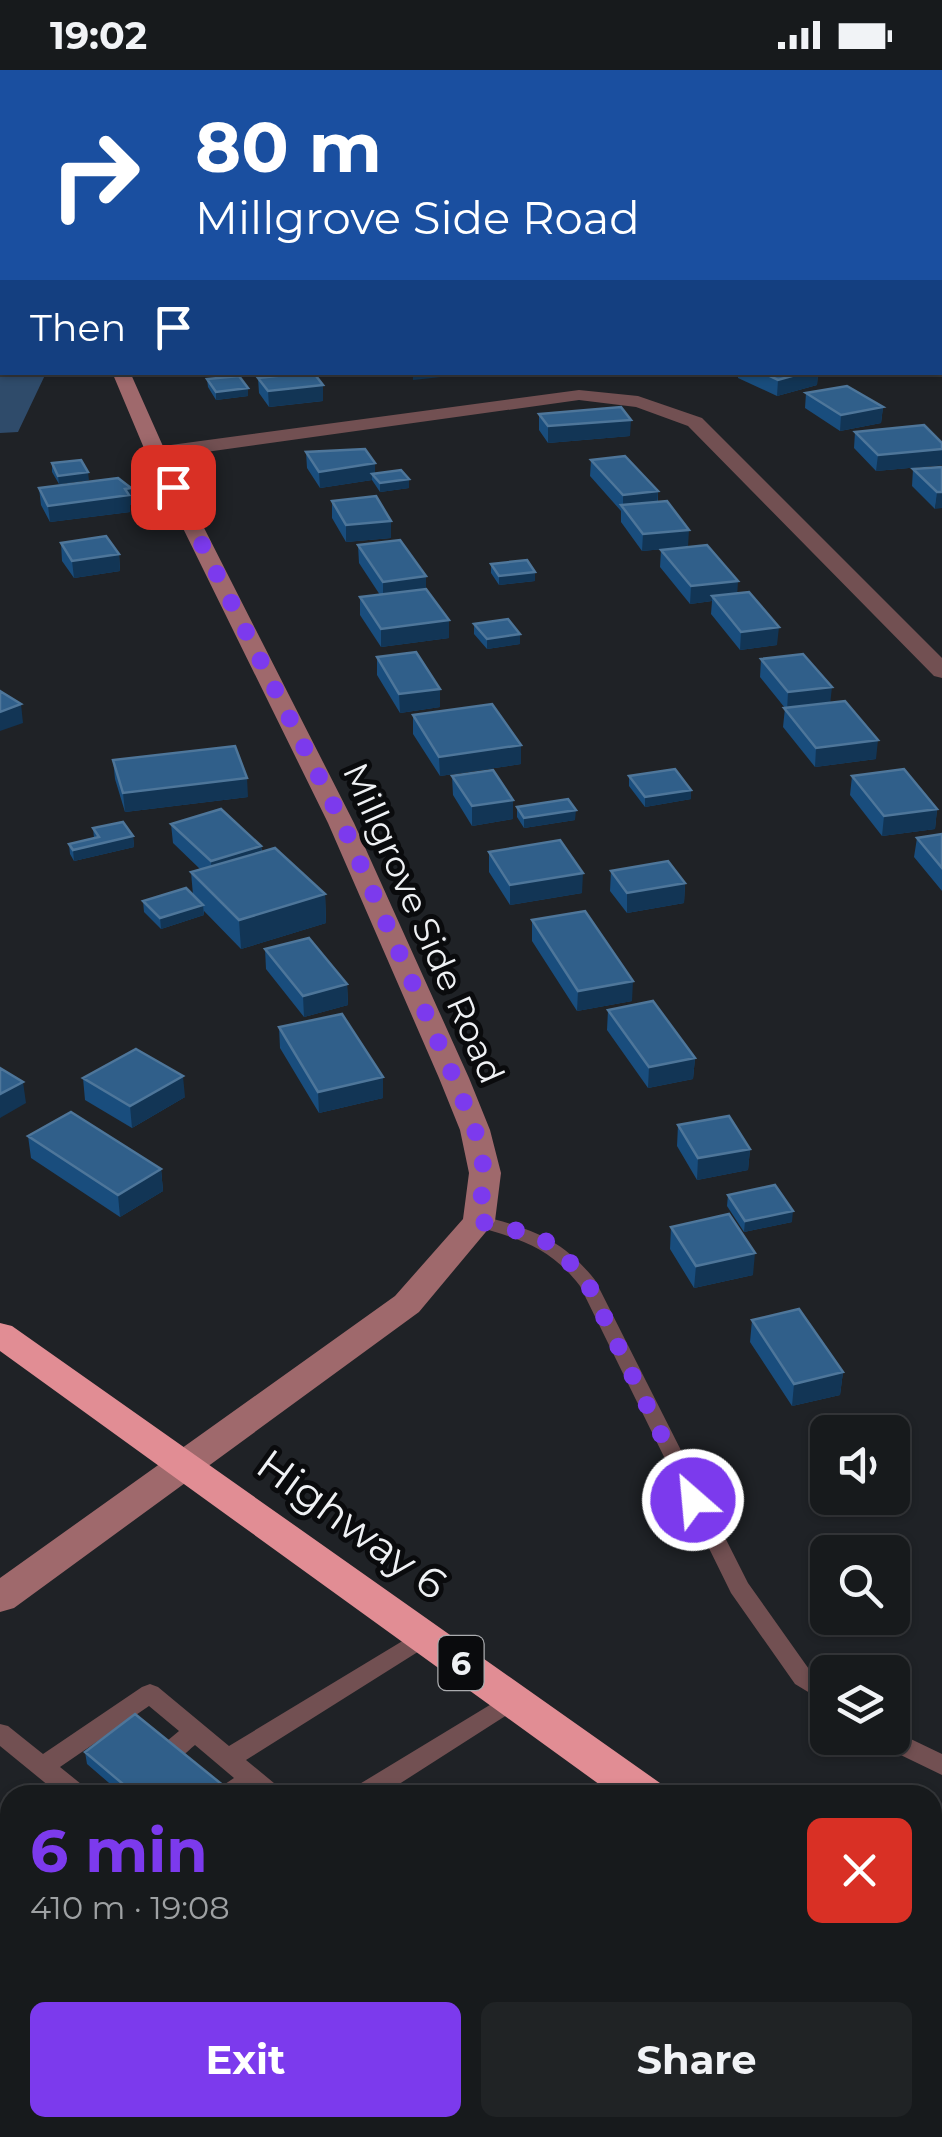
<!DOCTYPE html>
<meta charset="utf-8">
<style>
body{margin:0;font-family:Montserrat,sans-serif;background:#202325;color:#f1f3f6;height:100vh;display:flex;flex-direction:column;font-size:38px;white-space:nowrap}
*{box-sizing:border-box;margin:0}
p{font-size:32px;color:#9ea1a3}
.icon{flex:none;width:55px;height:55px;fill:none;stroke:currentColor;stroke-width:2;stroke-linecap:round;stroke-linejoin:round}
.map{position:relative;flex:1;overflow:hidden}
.side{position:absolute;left:0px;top:1715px;width:942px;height:352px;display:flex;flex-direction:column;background:#171a1c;border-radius:30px 30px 0 0;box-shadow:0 2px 8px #0004,0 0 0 2px #36383b}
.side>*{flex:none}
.guide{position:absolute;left:0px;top:0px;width:942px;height:305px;box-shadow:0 2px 8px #0004,0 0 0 2px #36383b;background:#1a4fa0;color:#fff;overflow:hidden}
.buttons{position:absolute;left:810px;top:1345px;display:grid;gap:20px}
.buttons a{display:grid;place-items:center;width:100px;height:100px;border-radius:15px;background:#171a1c;box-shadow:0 2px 8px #0004,0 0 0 2px #36383b;font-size:50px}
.pin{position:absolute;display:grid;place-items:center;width:85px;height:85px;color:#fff;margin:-42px;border-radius:20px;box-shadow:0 5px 15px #0006}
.me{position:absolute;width:110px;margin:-55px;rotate:333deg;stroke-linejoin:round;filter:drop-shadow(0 0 8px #0008)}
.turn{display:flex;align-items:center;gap:35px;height:210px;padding:0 30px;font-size:45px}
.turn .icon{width:130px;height:130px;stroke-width:2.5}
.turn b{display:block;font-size:70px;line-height:85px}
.then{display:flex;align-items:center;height:95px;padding:0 30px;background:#0003;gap:20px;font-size:38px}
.round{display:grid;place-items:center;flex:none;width:105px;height:105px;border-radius:15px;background:#202325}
.headline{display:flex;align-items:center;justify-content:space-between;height:170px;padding:0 30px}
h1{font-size:60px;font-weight:700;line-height:75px;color:#7c3aed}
.cta{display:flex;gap:20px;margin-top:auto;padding:20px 30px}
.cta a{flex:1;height:115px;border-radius:15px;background:#7c3aed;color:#fff;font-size:40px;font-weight:700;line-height:115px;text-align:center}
.cta a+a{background:#202325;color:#f1f3f6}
.status{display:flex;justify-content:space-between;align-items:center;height:70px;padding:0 50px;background:#171a1c;direction:ltr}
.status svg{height:28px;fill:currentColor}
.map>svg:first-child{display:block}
.green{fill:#2f4b6a}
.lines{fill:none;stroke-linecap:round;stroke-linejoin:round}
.lane{fill:#725052;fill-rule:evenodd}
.street{fill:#725052;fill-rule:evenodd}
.secondary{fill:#9f696c;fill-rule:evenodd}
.highway{fill:#e18d94;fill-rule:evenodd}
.wall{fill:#194d7d}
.shaded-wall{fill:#123555}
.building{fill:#305f8a;stroke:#4e769a;stroke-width:2.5}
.route{stroke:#7c3aed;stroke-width:18;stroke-dasharray:0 32.4}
.labels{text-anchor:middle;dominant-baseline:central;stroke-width:10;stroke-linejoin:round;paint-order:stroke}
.shield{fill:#0a0b0d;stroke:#aaacaf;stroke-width:2.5}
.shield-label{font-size:32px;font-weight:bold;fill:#eff1f4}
.street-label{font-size:35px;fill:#eff1f4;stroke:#0a0b0d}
.near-street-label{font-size:42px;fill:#eff1f4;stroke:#0a0b0d}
</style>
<div class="status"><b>19:02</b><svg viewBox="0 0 49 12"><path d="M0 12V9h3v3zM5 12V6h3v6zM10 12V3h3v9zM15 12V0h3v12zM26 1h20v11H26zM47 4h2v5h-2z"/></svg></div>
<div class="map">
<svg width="942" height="2067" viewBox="0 0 942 2067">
<rect width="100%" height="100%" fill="#1f2226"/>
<!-- green -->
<path class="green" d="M 0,0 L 507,0 L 510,2 L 2,2 L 0,26 Z
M 0,229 L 2,302 L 46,303 L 18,362 L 0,363 Z"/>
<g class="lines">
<!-- lane -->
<path class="lane" d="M 0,21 L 2,21 L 2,25 L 0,25 Z
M 0,214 L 2,214 L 2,220 L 0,220 Z
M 479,1145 C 530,1159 561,1167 595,1210 L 748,1513 L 811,1602 L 828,1613 L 828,1634 L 795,1614 L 731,1523 L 580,1216 C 549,1176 519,1169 472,1155 L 470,1151 Z
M 424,1558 L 432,1561 L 435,1567 L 432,1573 L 246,1690 L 280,1718 L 283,1725 L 254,1725 L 251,1722 L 247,1725 L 216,1725 L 219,1718 L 234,1708 L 195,1675 C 184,1684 176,1695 161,1690 L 157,1683 L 161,1676 L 179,1661 L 149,1636 L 60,1697 L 86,1718 L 89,1725 L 60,1725 L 0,1676 L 0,1654 L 8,1656 L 43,1684 L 142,1617 L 150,1614 L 158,1617 L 229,1676 Z
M 513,1621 L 521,1624 L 525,1630 L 521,1636 L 382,1725 L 350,1725 L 353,1718 Z
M 892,1660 L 942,1684 L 942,1705 L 880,1675 L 876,1668 L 892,1668 Z"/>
<!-- street -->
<path class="street" d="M 579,320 L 638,326 L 702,348 L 942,588 L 942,608 L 934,606 L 688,356 L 636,337 L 579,330 L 156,389 L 146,383 L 156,377 Z"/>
<!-- secondary -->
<path class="secondary" d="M 940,29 L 942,29 L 940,38 Z
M 0,41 L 2,42 L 2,54 L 0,54 Z
M 0,103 L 2,103 L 2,111 L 0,111 Z
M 112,302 L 130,302 L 166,383 L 354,753 L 469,1008 L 490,1060 L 501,1103 L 495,1151 L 419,1242 L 14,1538 L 0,1542 L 0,1508 L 395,1226 L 463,1149 L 469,1103 L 460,1060 L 439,1008 L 328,753 L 146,383 Z"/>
<!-- highway -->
<path class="highway" d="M 0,1253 L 12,1256 L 660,1713 L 666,1725 L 614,1725 L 0,1281 Z
M 932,1911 L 942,1915 L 942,1958 L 932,1954 Z"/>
</g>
<!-- wall -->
<path class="wall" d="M 738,302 L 818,302 L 817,315 L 777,326 L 738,308 Z
M 258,308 L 323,331 L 269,337 L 259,323 Z
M 207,309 L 248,326 L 216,330 L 208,317 Z
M 806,323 L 883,337 L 881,353 L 840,361 L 805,338 Z
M 539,344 L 630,366 L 548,373 L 539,360 Z
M 855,362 L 942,373 L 942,395 L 876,401 L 854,378 Z
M 306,382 L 375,393 L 375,403 L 409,409 L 409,418 L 380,422 L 372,410 L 320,418 L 307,398 Z
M 591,390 L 658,421 L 658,432 L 688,477 L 737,523 L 777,575 L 740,580 L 711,544 L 712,531 L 690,534 L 660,497 L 661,480 L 683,477 L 642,481 L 621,452 L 621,441 L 590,406 Z
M 52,393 L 89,410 L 59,414 L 52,402 Z
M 942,397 L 935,439 L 912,416 L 913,399 Z
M 39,418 L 132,435 L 130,435 L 130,442 L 50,452 L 41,435 Z
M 332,431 L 391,468 L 346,472 L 332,448 Z
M 61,473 L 119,484 L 120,501 L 74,508 L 62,491 Z
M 358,475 L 426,506 L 426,519 L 449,550 L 449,568 L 381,577 L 360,545 L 360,527 L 380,525 L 359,493 Z
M 491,494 L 535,511 L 499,515 L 491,503 Z
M 474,554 L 520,564 L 520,574 L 487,579 L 474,564 Z
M 377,587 L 440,619 L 440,637 L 400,643 L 377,605 Z
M 761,589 L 830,633 L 876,689 L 815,697 L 783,657 L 785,638 L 760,607 Z
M 413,645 L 521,694 L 440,706 L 413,664 Z
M 113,690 L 248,727 L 125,742 L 115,709 Z
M 452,706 L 513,730 L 513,749 L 472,756 L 453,725 Z
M 629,706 L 691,720 L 691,729 L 645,737 L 629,716 Z
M 852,706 L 937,739 L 935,759 L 882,766 L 850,725 Z
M 517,737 L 575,750 L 524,758 L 517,747 Z
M 171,754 L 261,776 L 262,781 L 325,824 L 326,853 L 241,879 L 204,841 L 204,845 L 161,859 L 144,842 L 143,831 L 193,825 L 191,802 L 200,799 L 173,773 Z
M 93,758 L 133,766 L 134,777 L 74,791 L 70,784 L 69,774 L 94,768 Z
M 942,764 L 942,821 L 914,787 L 917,768 Z
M 489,782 L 582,823 L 510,835 L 489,802 Z
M 611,801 L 685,813 L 684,833 L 627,843 L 610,821 Z
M 532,850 L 632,931 L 577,941 L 532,871 Z
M 265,879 L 347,914 L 348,935 L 304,947 L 266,899 Z
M 608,940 L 695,988 L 693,1009 L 648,1018 L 607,960 Z
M 279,957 L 383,1007 L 383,1028 L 319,1043 L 280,978 Z
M 83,1008 L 185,1027 L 132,1058 L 85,1030 Z
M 678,1055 L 750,1079 L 748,1100 L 697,1110 L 677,1076 Z
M 28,1066 L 161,1099 L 163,1121 L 120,1147 L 31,1088 Z
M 728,1125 L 792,1152 L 744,1162 L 727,1136 Z
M 671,1157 L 753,1205 L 694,1218 L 670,1179 Z
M 752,1250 L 843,1302 L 840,1325 L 792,1336 L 750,1272 Z
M 85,1682 L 235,1725 L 123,1725 L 87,1694 Z
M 10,1776 L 10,1850 L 0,1841 L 0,1783 Z"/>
<!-- shaded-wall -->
<path class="shaded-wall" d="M 413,302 L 488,302 L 413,310 Z
M 806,302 L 818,302 L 817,315 L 777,326 L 778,310 Z
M 323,315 L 323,331 L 269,337 L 268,321 Z
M 248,318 L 248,326 L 216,330 L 216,322 Z
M 883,337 L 881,353 L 840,361 L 841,345 Z
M 631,350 L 630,366 L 548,373 L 548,356 Z
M 942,379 L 942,395 L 876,401 L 878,385 Z
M 375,393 L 375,407 L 372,404 L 372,410 L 320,418 L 319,402 Z
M 88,402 L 89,410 L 59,414 L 58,406 Z
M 409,409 L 409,418 L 380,422 L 380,413 Z
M 131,418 L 132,435 L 130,435 L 130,442 L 50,452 L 48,436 Z
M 658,421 L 657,438 L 623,437 L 623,425 Z
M 937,422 L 942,422 L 942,438 L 935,439 Z
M 391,451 L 391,468 L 346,472 L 346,455 Z
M 689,460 L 688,477 L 642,481 L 643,464 Z
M 119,484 L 120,501 L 74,508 L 72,491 Z
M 535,502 L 535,511 L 499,515 L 499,506 Z
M 426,506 L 426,523 L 383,529 L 383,512 Z
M 738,511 L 737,528 L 712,526 L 712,531 L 690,534 L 691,516 Z
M 449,550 L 449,568 L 381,577 L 381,559 Z
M 779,557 L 777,575 L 740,580 L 741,562 Z
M 520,564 L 520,574 L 487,579 L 487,569 Z
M 832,617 L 830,635 L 787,641 L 788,622 Z
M 440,619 L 440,637 L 400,643 L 399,624 Z
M 21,634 L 23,653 L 0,661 L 0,642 Z
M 878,670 L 876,689 L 815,697 L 816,678 Z
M 521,675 L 521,694 L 440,706 L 439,687 Z
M 247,708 L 248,727 L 125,742 L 123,723 Z
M 691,720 L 691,729 L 645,737 L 645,727 Z
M 513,730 L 513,749 L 472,756 L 472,736 Z
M 937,739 L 935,759 L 882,766 L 884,746 Z
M 576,740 L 575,750 L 524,758 L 524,748 Z
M 133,766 L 134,777 L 74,791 L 73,780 Z
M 261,776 L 263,796 L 212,811 L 211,791 Z
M 583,803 L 582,823 L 510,835 L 510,815 Z
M 685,813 L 684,833 L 627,843 L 627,823 Z
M 325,824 L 326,853 L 241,879 L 239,850 Z
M 203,835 L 204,845 L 161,859 L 160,848 Z
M 633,911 L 632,931 L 577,941 L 578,921 Z
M 347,914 L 348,935 L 304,947 L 303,926 Z
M 695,988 L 693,1009 L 648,1018 L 649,997 Z
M 183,1006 L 185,1027 L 132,1058 L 130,1036 Z
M 383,1007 L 383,1028 L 319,1043 L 318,1022 Z
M 23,1012 L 26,1033 L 0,1048 L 0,1024 Z
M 750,1079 L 748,1100 L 697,1110 L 698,1088 Z
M 161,1099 L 163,1121 L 120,1147 L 118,1125 Z
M 793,1141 L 792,1152 L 744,1162 L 745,1151 Z
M 755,1183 L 753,1205 L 694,1218 L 696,1196 Z
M 843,1302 L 840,1325 L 792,1336 L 794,1314 Z"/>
<!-- building -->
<path class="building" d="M 261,0 L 342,0 L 345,2 L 264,2 Z
M 741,0 L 763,0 L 766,2 L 744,2 Z
M 791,0 L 842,0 L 846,2 L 795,2 Z
M 313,302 L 323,315 L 268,321 L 258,308 Z
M 761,302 L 806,302 L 778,310 Z
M 239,306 L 248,318 L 216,322 L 207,309 Z
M 847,316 L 883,337 L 841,345 L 806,323 Z
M 621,337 L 631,350 L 548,356 L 539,344 Z
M 924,355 L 942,373 L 942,379 L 878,385 L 855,362 Z
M 365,379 L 375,393 L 319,402 L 306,382 Z
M 625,386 L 658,421 L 623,425 L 591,390 Z
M 81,390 L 88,402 L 58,406 L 52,393 Z
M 942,397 L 942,422 L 937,422 L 913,399 Z
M 401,400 L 409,409 L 380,413 L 372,404 Z
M 118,408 L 131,418 L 125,419 L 129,425 L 48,436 L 39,418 Z
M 376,426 L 391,451 L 346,455 L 332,431 Z
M 667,431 L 689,460 L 643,464 L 621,435 Z
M 106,466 L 119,484 L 72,491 L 61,473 Z
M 400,470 L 426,506 L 383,512 L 358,475 Z
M 707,475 L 738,511 L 691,516 L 661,480 Z
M 527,490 L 535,502 L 499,506 L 491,494 Z
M 426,519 L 449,550 L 381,559 L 360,527 Z
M 749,522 L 779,557 L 741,562 L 712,526 Z
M 508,549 L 520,564 L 487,569 L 474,554 Z
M 416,582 L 440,619 L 399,624 L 377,587 Z
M 803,584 L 832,617 L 788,622 L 761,589 Z
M 0,621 L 21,634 L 0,642 Z
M 845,631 L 878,670 L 816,678 L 784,638 Z
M 492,634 L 521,675 L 439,687 L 413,645 Z
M 235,676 L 247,708 L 123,723 L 113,690 Z
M 675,699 L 691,720 L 645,727 L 629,706 Z
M 904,699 L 937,739 L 884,746 L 852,706 Z
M 493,700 L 513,730 L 472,736 L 452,706 Z
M 568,729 L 576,740 L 524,748 L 517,737 Z
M 221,739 L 261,776 L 211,791 L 171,754 Z
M 123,752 L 133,766 L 73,780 L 69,774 L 99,767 L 93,758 Z
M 942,764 L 942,798 L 917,768 Z
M 560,770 L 583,803 L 510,815 L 489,782 Z
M 275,778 L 325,824 L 239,850 L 191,802 Z
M 668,791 L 685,813 L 627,823 L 611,801 Z
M 186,818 L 203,835 L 160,848 L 143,831 Z
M 585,841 L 633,911 L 578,921 L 532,850 Z
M 309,868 L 347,914 L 303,926 L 265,879 Z
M 653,931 L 695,988 L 649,997 L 608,940 Z
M 342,944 L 383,1007 L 318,1022 L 279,957 Z
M 136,979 L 183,1006 L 130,1036 L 83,1008 Z
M 0,998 L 23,1012 L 0,1024 Z
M 71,1042 L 161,1099 L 118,1125 L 28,1066 Z
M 729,1046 L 750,1079 L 698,1088 L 678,1055 Z
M 775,1115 L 793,1141 L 745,1151 L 728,1125 Z
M 729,1144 L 755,1183 L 696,1196 L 671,1157 Z
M 799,1239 L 843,1302 L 794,1314 L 752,1250 Z
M 135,1644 L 235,1725 L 136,1725 L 85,1682 Z
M 10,1776 L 10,1830 L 0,1821 L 0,1783 Z"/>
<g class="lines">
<!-- route -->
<path class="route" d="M 173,417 L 342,752 L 454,1008 L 475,1060 L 485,1103 L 478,1151 L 534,1165 L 547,1172 L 566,1188 L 588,1214 L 693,1430"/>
</g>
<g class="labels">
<!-- shield labels -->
<rect class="shield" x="438.5" y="1566" width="45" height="54" rx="8"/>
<g class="shield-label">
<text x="461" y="1593">6</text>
</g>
<!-- street labels -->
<g class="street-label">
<text transform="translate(424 853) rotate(66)">Millgrove Side Road</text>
</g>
<!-- near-street labels -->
<g class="near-street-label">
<text transform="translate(352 1454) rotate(36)">Highway 6</text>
</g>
</g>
</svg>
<div class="buttons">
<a><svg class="icon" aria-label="sound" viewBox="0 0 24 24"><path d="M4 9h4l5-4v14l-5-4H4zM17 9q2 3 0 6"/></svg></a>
<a><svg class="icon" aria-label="search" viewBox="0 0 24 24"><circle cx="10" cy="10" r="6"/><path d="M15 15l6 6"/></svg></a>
<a><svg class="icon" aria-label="layers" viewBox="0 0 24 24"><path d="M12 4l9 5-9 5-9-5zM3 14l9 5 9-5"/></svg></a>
</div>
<div class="pin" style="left:173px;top:417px;background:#d93025"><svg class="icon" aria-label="arrive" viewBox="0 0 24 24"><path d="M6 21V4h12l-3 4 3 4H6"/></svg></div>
<svg class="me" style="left:693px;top:1430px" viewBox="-20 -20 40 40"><circle r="17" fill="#7c3aed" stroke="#fff" stroke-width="3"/><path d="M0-11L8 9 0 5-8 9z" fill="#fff"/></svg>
<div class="guide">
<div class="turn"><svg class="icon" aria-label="right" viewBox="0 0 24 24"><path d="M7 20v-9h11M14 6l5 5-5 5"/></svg><div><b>80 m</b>Millgrove Side Road</div></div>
<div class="then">Then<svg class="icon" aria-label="arrive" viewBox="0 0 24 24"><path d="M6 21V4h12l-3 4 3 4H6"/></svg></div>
</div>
<section class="side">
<div class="headline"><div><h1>6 min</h1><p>410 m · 19:08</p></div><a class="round" style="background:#d93025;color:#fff"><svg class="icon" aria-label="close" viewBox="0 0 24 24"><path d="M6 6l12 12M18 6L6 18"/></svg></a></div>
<div class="cta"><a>Exit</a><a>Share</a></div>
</section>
</div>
